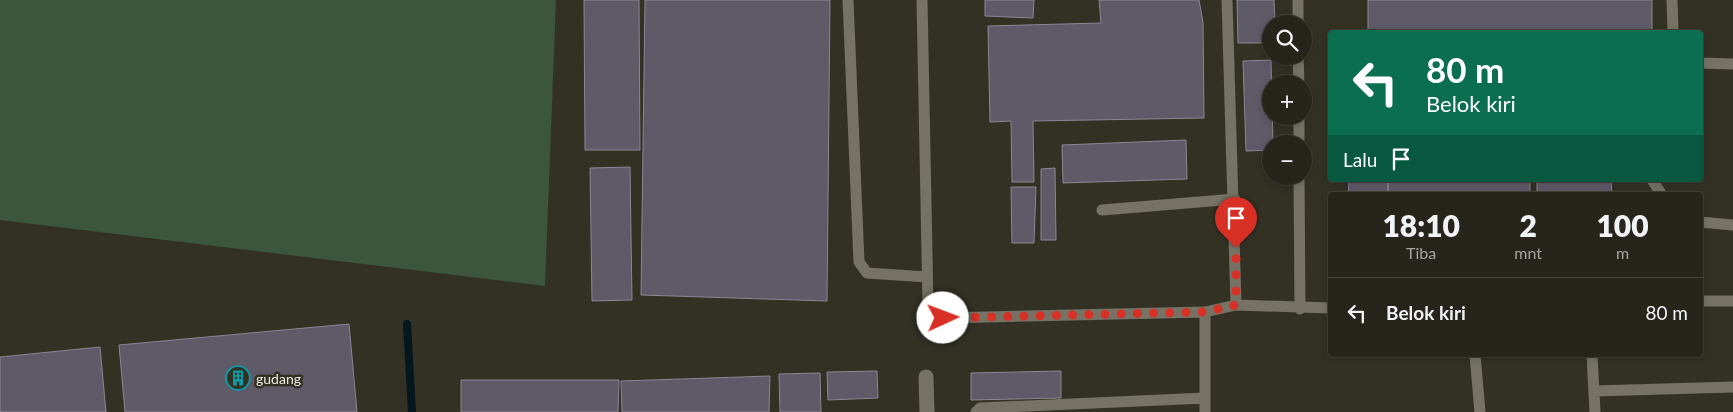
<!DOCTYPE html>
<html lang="id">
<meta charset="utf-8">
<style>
body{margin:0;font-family:Lato,sans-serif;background:#323028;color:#f1f3f6;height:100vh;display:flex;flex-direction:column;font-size:19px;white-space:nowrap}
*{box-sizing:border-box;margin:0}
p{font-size:16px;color:#a4a4a3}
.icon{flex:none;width:28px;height:28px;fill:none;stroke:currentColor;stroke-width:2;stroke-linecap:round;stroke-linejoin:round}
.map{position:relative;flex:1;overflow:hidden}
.sheet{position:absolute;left:1328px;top:192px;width:375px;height:165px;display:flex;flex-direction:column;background:#26241b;border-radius:5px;box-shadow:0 2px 8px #0003,0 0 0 1px #42413a}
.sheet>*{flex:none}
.banner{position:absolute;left:1328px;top:30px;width:375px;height:152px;border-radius:5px;box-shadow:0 2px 8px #0003,0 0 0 1px #42413a;background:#0b6e4f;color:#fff;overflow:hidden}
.controls{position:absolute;left:1262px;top:15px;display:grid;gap:10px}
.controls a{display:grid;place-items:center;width:50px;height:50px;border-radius:50%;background:#26241b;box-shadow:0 2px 8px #0003,0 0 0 1px #42413a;font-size:25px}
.pin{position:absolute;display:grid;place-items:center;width:42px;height:42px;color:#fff;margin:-51px -21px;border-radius:50% 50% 50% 0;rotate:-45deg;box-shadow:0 0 5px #0007}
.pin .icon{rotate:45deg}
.me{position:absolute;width:55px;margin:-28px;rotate:88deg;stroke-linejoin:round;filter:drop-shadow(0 0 4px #0008)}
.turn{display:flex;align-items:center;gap:18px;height:105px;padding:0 15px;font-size:22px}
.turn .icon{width:65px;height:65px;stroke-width:2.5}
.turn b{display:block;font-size:35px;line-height:42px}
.then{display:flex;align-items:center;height:48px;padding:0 15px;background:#0003;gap:10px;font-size:19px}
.eta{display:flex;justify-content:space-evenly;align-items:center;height:85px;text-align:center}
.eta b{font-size:30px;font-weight:800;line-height:35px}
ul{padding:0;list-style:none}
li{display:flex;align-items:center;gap:15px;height:70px;padding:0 15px;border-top:1px solid #42413a}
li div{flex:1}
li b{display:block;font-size:19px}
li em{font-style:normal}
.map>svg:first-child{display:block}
.green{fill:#3b563a}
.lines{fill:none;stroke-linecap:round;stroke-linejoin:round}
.stream{stroke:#04171f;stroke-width:8}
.building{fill:#5e5a67;stroke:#8b8795}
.lane{stroke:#767366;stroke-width:11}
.street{stroke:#767366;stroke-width:15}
.route{stroke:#d93025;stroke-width:9;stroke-dasharray:0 16.2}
.labels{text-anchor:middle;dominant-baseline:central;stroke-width:5;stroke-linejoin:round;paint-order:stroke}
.poi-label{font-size:14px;fill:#eae9e1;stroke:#333024;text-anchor:start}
</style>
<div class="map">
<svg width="1733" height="412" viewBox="0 0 1733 412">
<rect width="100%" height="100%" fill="#333024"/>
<!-- green -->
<path class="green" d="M 0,0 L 556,0 L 545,286 L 0,220 Z"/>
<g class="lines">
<!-- stream -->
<path class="stream" d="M 407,324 L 412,412"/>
</g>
<!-- building -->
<path class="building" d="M 584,0 L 639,0 L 640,150 L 585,150 Z
M 645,0 L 830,0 L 827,301 L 641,295 Z
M 985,0 L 1034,0 L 1033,18 L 985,16 Z
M 1099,0 L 1199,0 L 1203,22 L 1204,118 L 1033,121 L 1034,182 L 1012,182 L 1011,121 L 990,122 L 988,26 L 1101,23 Z
M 1237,0 L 1274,0 L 1275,24 L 1271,24 L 1271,43 L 1238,43 Z
M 1368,0 L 1652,0 L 1652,32 L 1368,32 Z
M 1271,60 L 1273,144 L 1271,144 L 1271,150 L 1246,151 L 1243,61 Z
M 1186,140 L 1187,179 L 1063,183 L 1062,145 Z
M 630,167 L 632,300 L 592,301 L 590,168 Z
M 1055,168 L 1056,240 L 1041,240 L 1041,169 Z
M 1335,180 L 1388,180 L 1388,195 L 1348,195 L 1349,182 Z
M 1388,180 L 1530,180 L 1530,195 L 1388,195 Z
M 1537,180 L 1611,180 L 1612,195 L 1537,195 Z
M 1011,187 L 1036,187 L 1034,243 L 1012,243 Z
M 349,324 L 357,412 L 125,412 L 119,345 Z
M 100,347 L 106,412 L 0,412 L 0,357 Z
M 877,371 L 878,398 L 828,400 L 827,372 Z
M 1061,371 L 1061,398 L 971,400 L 971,373 Z
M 820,373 L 821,412 L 780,412 L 779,374 Z
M 770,376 L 769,412 L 622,412 L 621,381 Z
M 461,380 L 619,380 L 618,412 L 461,412 Z"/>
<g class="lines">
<!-- lane -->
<path class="lane" d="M 848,0 L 859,262 L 867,273 L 927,277
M 922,0 L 928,305 L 933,314 L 943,318 L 1205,312 L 1236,305 L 1330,308
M 1227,0 L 1236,305
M 1298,0 L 1298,24
M 1672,0 L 1673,32
M 1298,56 L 1299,84
M 1700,63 L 1733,64
M 1299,116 L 1299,144
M 1299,176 L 1300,309
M 1652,180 L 1662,195
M 1102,210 L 1235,199
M 1700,222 L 1733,225
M 1700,301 L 1733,301
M 1475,355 L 1480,412
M 1592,355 L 1595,412
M 1594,391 L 1733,387
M 976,412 L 980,408 L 1205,398
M 1205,412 L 1205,312"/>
<!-- street -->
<path class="street" d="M 926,377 L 927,412"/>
</g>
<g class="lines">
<!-- route -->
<path class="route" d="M 943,318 L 1205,312 L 1236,305 L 1236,248"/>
</g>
<!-- icons -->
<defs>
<g id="building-ring" transform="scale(1.25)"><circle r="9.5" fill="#333024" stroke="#0f9aa8" stroke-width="1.5"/><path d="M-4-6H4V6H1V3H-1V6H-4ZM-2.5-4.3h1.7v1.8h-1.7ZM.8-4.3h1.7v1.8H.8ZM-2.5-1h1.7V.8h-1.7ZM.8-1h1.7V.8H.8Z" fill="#0f9aa8"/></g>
</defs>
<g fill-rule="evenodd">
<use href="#building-ring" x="238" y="378"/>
</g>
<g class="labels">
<!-- poi labels -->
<g class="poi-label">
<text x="256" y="378">gudang</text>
</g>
</g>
</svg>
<div class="controls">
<a><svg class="icon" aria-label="search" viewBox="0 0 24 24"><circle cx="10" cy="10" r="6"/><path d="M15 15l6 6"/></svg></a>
<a>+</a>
<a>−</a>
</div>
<div class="pin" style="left:1236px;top:248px;background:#d93025"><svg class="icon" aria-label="arrive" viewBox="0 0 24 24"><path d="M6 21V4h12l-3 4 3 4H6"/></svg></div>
<svg class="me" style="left:943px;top:318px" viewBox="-20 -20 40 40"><circle r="19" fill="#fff"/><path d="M0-13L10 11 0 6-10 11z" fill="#d93025"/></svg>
<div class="banner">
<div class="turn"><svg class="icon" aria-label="left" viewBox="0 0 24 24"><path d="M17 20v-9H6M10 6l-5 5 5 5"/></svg><div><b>80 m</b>Belok kiri</div></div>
<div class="then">Lalu<svg class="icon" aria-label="arrive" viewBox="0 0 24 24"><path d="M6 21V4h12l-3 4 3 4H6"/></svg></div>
</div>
<section class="sheet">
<div class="eta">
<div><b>18:10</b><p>Tiba</p></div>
<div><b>2</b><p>mnt</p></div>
<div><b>100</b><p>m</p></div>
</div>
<ul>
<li><svg class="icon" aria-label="left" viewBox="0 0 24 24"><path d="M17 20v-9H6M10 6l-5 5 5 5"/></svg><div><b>Belok kiri</b></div><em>80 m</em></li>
</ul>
</section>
</div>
